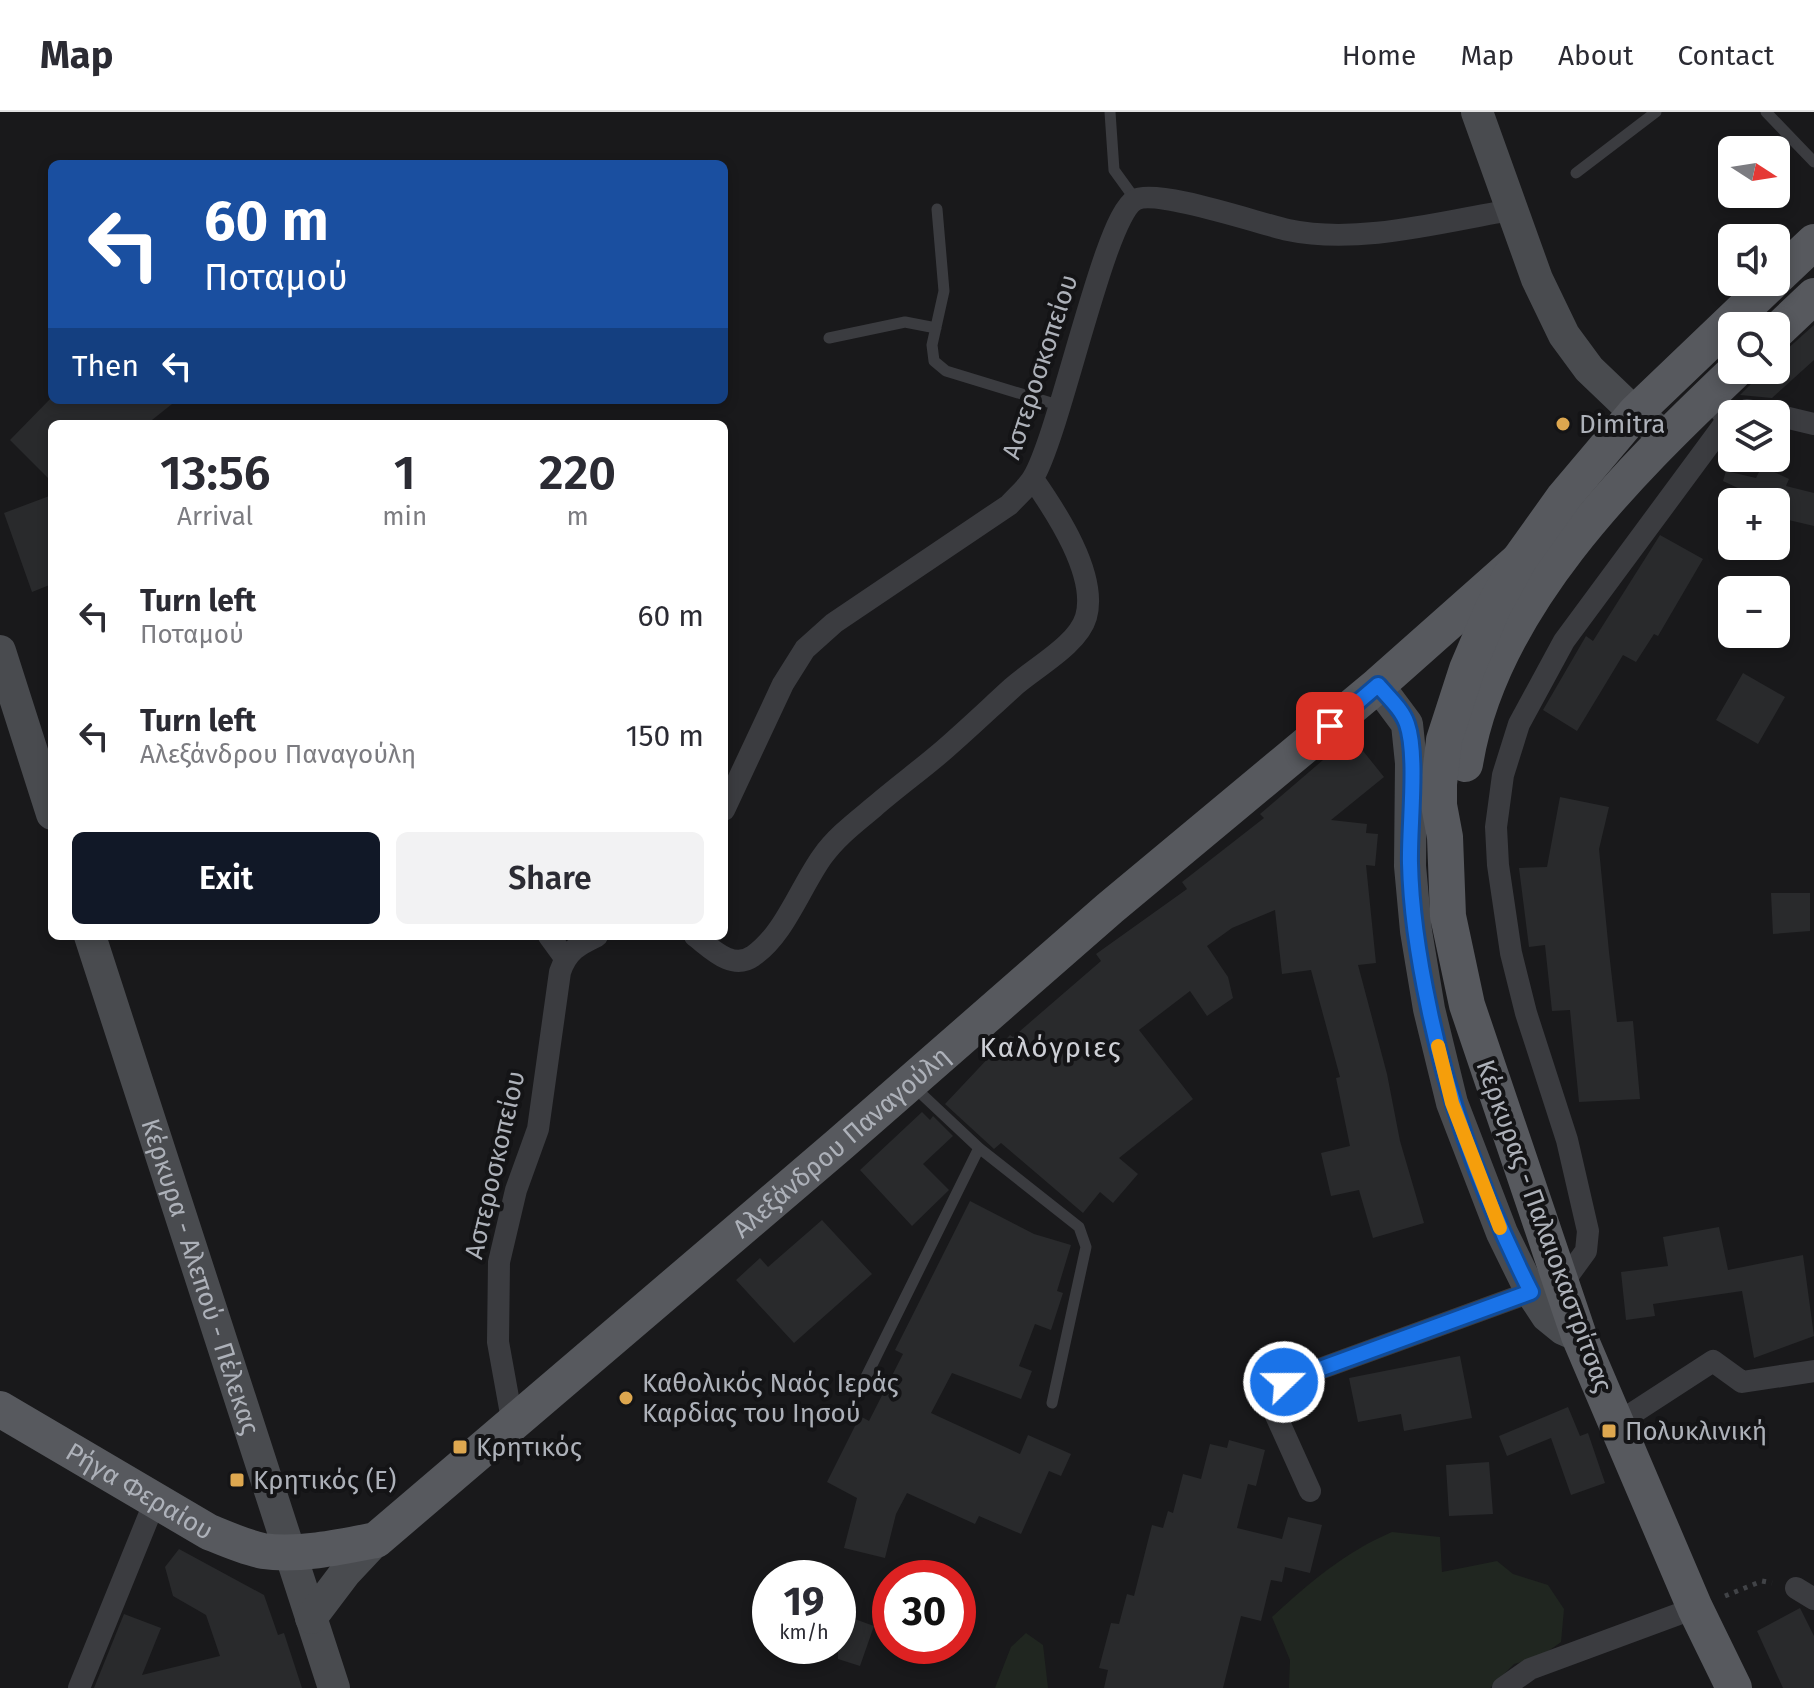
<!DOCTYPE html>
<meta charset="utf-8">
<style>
body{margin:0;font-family:"Fira Sans",sans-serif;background:#f2f2f3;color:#2b2b33;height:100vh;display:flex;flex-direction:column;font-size:30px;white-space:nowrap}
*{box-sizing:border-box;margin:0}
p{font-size:26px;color:#7c7c81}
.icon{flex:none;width:44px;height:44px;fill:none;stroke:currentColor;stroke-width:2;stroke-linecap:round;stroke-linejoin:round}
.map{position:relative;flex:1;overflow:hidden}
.details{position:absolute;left:48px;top:308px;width:680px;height:520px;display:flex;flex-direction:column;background:#fff;border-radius:12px;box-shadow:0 4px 12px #0003}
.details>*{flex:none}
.banner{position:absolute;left:48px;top:48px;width:680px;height:244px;border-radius:12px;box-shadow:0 4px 12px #0003;background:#1a4fa0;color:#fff;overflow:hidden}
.needle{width:52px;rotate:102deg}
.fabs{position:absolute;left:1718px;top:24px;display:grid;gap:16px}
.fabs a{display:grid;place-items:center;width:72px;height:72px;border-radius:12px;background:#fff;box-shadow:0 4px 12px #0003;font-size:40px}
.speed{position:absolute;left:752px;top:1448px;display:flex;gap:16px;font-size:40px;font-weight:700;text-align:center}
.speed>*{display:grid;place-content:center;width:104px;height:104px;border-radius:50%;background:#fff;box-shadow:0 4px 12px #0003;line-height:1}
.speed small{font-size:20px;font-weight:400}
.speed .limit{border:12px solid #d22;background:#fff;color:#111}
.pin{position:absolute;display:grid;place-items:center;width:68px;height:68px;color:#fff;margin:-34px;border-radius:16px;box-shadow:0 4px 12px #0006}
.me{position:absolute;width:88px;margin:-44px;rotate:68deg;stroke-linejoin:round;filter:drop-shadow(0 0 6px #0008)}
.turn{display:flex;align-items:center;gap:28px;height:168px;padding:0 24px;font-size:36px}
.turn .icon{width:104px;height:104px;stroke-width:2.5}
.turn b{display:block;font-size:56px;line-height:68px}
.then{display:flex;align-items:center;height:76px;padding:0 24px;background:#0003;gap:16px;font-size:30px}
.eta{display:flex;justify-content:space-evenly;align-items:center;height:136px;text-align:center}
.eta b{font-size:48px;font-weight:600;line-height:56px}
.action{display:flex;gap:16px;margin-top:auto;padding:16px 24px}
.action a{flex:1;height:92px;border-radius:12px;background:#111827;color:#fff;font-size:32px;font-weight:600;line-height:92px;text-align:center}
.action a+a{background:#f2f2f3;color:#2b2b33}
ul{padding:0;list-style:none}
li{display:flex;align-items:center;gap:24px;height:120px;padding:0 24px}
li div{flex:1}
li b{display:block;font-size:30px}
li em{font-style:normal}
header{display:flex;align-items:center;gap:48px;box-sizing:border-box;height:112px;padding:0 40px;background:#fff;border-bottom:2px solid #e1e1e2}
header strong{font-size:38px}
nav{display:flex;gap:44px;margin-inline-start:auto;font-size:28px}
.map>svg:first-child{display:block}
.green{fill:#202620}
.building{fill:#292a2c}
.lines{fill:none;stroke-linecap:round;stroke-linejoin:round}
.path{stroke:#414347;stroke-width:5;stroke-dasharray:4 6;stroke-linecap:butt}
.lane{stroke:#3b3c40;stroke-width:11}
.street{stroke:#3b3c40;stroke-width:22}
.secondary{stroke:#494b4f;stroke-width:32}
.primary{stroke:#57595e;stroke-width:36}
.route-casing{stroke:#114b97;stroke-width:20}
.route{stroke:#1a73e8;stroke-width:14}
.slow{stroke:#f59e0b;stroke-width:14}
.poi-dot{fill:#dda74f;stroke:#141416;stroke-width:3}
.labels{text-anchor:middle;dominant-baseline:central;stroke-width:8;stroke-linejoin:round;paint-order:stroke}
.street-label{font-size:26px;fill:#adb1b9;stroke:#141416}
.poi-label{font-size:26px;fill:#adb1b9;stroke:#141416;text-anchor:start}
.neighbourhood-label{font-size:28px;letter-spacing:2px;fill:#ced0d6;stroke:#141416}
</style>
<header>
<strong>Map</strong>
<nav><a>Home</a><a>Map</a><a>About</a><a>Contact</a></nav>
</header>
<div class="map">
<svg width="1814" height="1576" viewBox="0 0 1814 1576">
<rect width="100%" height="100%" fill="#19191b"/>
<!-- green -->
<path class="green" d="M 1392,1420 L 1440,1425 L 1442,1460 L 1497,1449 L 1513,1462 L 1548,1473 L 1564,1497 L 1561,1530 L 1540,1545 L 1514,1552 L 1490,1576 L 1289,1576 L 1290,1548 L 1272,1505 C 1309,1471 1345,1440 1392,1420 Z
M 1026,1521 L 1043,1533 L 1048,1576 L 995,1576 L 1011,1535 Z"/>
<!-- building -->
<path class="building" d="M 1814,213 L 1814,248 L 1772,286 L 1740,283 L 1765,258 L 1776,258 L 1776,247 Z
M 52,285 L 52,288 L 177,288 L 147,312 L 52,312 L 52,370 L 10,328 Z
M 1762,354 L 1789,367 L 1786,374 L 1814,381 L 1814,414 L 1776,405 L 1776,390 L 1767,390 L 1723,369 L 1726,359 L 1756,366 Z
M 52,383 L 52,472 L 32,480 L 4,401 Z
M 1660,423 L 1703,447 L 1658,524 L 1654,522 L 1636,550 L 1623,543 L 1577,619 L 1543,598 L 1586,524 L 1593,529 Z
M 1743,561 L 1785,585 L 1758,632 L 1716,608 Z
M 1351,624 L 1384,665 L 1331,708 L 1367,712 L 1366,721 L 1378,722 L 1375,754 L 1366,753 L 1376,851 L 1358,853 L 1387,962 L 1400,1029 L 1424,1111 L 1373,1126 L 1359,1078 L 1331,1084 L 1321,1041 L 1350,1034 L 1336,966 L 1340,965 L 1311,858 L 1282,862 L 1275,798 L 1232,816 L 1207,834 L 1228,865 L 1233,886 L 1207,904 L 1190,879 L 1139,918 L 1193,987 L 1119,1046 L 1138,1062 L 1113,1091 L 1100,1080 L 1083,1101 L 1001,1031 L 994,1037 L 945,992 L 1010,923 L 1013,925 L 1101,849 L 1096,842 L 1187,777 L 1182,770 L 1264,706 L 1260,702 Z
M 1560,685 L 1609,695 L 1599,737 L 1609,840 L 1617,910 L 1633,909 L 1640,987 L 1579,990 L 1570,898 L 1552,899 L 1545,833 L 1529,835 L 1519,756 L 1547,755 Z
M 1771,781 L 1810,781 L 1810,819 L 1773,822 Z
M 922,1000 L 930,1008 L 933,1004 L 953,1024 L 923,1052 L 949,1078 L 912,1114 L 860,1058 Z
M 970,1089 L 1034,1122 L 1071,1133 L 1057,1179 L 1063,1181 L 1051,1218 L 1035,1212 L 1019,1254 L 1032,1259 L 1021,1287 L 952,1261 L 931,1301 L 1020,1342 L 1028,1323 L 1071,1342 L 1061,1364 L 1049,1359 L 1021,1422 L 979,1404 L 975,1412 L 907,1381 L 896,1402 L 885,1446 L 844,1436 L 857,1386 L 827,1370 L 860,1304 L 869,1309 L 903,1242 L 895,1238 Z
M 822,1108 L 872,1162 L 794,1231 L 736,1168 L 760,1146 L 768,1155 Z
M 1719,1115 L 1728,1158 L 1803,1143 L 1814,1224 L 1754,1246 L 1742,1179 L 1653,1192 L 1655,1204 L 1626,1208 L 1621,1160 L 1668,1154 L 1663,1125 Z
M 1460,1244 L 1472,1306 L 1404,1319 L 1401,1302 L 1358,1310 L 1349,1266 Z
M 1568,1295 L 1580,1324 L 1588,1321 L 1605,1371 L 1571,1383 L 1551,1326 L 1507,1344 L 1499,1324 Z
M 1229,1328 L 1265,1338 L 1256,1374 L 1248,1372 L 1237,1416 L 1282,1427 L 1288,1405 L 1322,1413 L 1310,1461 L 1285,1455 L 1282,1470 L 1271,1468 L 1261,1509 L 1241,1504 L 1223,1576 L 1104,1576 L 1108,1558 L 1099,1556 L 1111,1511 L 1119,1512 L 1127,1482 L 1134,1484 L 1152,1413 L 1163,1416 L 1168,1399 L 1173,1401 L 1183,1362 L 1201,1367 L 1210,1332 L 1227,1336 Z
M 1489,1350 L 1493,1402 L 1449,1404 L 1446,1353 Z
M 179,1437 L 264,1483 L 278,1523 L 284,1521 L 302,1576 L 94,1576 L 124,1502 L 161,1516 L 142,1563 L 220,1544 L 206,1503 L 173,1484 L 165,1455 Z
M 1800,1496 L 1814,1524 L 1814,1576 L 1783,1576 L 1757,1519 Z
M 838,1501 L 874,1514 L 860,1554 L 838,1547 Z"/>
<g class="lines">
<!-- path -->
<path class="path" d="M 1725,1484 L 1762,1469 L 1772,1471"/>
<!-- lane -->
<path class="lane" d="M 1110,0 L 1114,58 L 1135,87
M 1766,0 L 1814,50
M 1576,61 L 1656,0
M 937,97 L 944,179 L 932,233 L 934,249 L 946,259 L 1061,294
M 829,226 L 905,210 L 936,216
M 913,974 L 979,1036 L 1079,1115 L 1086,1135 L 1052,1291
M 864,1269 L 979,1036"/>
<!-- street -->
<path class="street" d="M 1734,302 L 1747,298 L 1770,302
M 1776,303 L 1814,312
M 724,698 L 783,572 L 805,537 L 834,511 L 1009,393 C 1017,384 1027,376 1033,366 C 1061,319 1104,104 1135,88 C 1156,76 1260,112 1288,118 C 1358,133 1441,110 1511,98
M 549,824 L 565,846
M 695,824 C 711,836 732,859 753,844 C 784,823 800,776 822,745 C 836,725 856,710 874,695 C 897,675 922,657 945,637 C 968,617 990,596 1012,576 C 1034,556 1078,533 1086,505 C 1098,463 1056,400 1033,367
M 1562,1172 L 1586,1139 L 1588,1119 L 1567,1028 L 1526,901 L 1511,841 L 1498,753 L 1496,715 L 1503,663 L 1519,612 L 1564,529 L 1728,307 L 1708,285
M 1616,1312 L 1713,1249 L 1742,1270 L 1814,1259
M 513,1313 L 498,1230 L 499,1150 L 516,1078 L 538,1017 L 560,860 C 567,839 578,833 597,824
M 1310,1379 L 1273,1297 L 1273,1287 L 1284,1270 L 1531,1180
M 1796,1476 L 1814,1487
M 79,1576 L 155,1389
M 1503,1576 L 1530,1557 L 1695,1496"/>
<!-- secondary -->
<g class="secondary">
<path d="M 1477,0 L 1537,167 L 1564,223 L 1589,257 L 1635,301 L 1668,326"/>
<path d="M 0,539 L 52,702"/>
<path d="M 1378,573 L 1407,612 L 1411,651 L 1410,754 L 1416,819 L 1429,897 L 1452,991 L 1502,1121 L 1531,1180 L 1547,1204 L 1563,1217 L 1579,1224"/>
<path id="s1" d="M 90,824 L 334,1576"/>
<path d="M 311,1506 L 345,1461 L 376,1428"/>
</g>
<!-- primary -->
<g class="primary">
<path d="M 1776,166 L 1814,130"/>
<path d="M 1776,220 L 1814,184"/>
<path d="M 1465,652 C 1490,495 1626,363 1736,258"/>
<path id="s2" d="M 0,1297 L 209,1420 C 226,1427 244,1435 263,1439 C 299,1444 341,1435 376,1428 L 840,1032 L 1110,796 L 1378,573 L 1519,448"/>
<path d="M 1734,1576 L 1695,1496 L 1579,1224 L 1467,893 L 1448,804 L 1445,725 L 1439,693 L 1439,672 L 1444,628 L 1467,557 L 1493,496 L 1519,448 L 1564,385 L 1635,301 L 1772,170"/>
</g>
</g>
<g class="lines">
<!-- route casing -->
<g class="route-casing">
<path id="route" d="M 1284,1270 L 1531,1180 C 1486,1090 1449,995 1429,896 C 1419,849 1411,799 1410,751 C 1409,715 1418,644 1407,612 C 1402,597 1388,585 1378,573 L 1330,614"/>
</g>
<!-- route -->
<use href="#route" class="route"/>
<!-- slow -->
<path class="slow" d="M 1438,934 L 1452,991 L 1500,1116"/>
</g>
<!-- markers -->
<g class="poi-dot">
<circle cx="1563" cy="312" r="8"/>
<circle cx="626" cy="1286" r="8"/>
<rect x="1601" y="1311" width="16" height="16" rx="4"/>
<rect x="452" y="1327" width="16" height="16" rx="4"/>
<rect x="229" y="1360" width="16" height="16" rx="4"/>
</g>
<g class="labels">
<!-- street labels -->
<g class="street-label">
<text transform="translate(1040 255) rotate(-72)">Αστεροσκοπείου</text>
<text stroke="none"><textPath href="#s2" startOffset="1026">Αλεξάνδρου Παναγούλη</textPath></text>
<text transform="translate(495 1053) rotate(-77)">Αστεροσκοπείου</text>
<text transform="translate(1544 1114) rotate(70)">Κέρκυρας - Παλαιοκαστρίτσας</text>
<text stroke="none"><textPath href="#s1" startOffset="358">Κέρκυρα - Αλεπού - Πέλεκας</textPath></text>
<text stroke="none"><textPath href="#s2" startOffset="162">Ρήγα Φεραίου</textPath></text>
</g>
<!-- poi labels -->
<g class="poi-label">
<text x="1579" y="312">Dimitra</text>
<text x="642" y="1271">Καθολικός Ναός Ιεράς<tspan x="642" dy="30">Καρδίας του Ιησού</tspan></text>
<text x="1625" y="1319">Πολυκλινική</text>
<text x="476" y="1335">Κρητικός</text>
<text x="253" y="1368">Κρητικός (E)</text>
</g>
<!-- neighbourhood labels -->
<g class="neighbourhood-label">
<text x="1051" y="935">Καλόγριες</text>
</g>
</g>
</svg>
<div class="fabs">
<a><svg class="needle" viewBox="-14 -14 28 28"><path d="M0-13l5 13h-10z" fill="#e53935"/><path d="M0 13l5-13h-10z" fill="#7c7c81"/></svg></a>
<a><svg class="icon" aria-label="sound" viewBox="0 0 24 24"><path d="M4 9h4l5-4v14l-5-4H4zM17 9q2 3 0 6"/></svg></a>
<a><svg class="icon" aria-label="search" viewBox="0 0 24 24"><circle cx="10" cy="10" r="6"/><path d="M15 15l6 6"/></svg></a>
<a><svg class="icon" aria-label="layers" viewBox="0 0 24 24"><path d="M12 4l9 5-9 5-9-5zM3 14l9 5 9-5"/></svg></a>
<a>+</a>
<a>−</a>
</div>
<div class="speed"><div>19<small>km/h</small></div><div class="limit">30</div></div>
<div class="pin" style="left:1330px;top:614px;background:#d93025"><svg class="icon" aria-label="arrive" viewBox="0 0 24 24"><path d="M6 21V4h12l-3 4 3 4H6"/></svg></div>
<svg class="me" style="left:1284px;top:1270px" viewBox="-20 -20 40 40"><circle r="17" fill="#1a73e8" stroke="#fff" stroke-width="3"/><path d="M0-11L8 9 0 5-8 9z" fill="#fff"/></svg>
<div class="banner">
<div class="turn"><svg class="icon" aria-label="left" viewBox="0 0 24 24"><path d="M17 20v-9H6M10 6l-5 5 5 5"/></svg><div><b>60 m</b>Ποταμού</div></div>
<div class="then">Then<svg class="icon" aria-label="left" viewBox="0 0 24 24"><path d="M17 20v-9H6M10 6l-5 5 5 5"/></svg></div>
</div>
<section class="details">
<div class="eta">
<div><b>13:56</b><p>Arrival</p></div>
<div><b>1</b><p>min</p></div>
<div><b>220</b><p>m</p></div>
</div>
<ul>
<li><svg class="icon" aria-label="left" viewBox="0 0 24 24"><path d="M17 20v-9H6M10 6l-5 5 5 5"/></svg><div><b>Turn left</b><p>Ποταμού</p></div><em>60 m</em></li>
<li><svg class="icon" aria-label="left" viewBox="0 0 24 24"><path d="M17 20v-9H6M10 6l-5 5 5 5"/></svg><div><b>Turn left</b><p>Αλεξάνδρου Παναγούλη</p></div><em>150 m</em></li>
</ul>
<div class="action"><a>Exit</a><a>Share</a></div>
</section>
</div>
